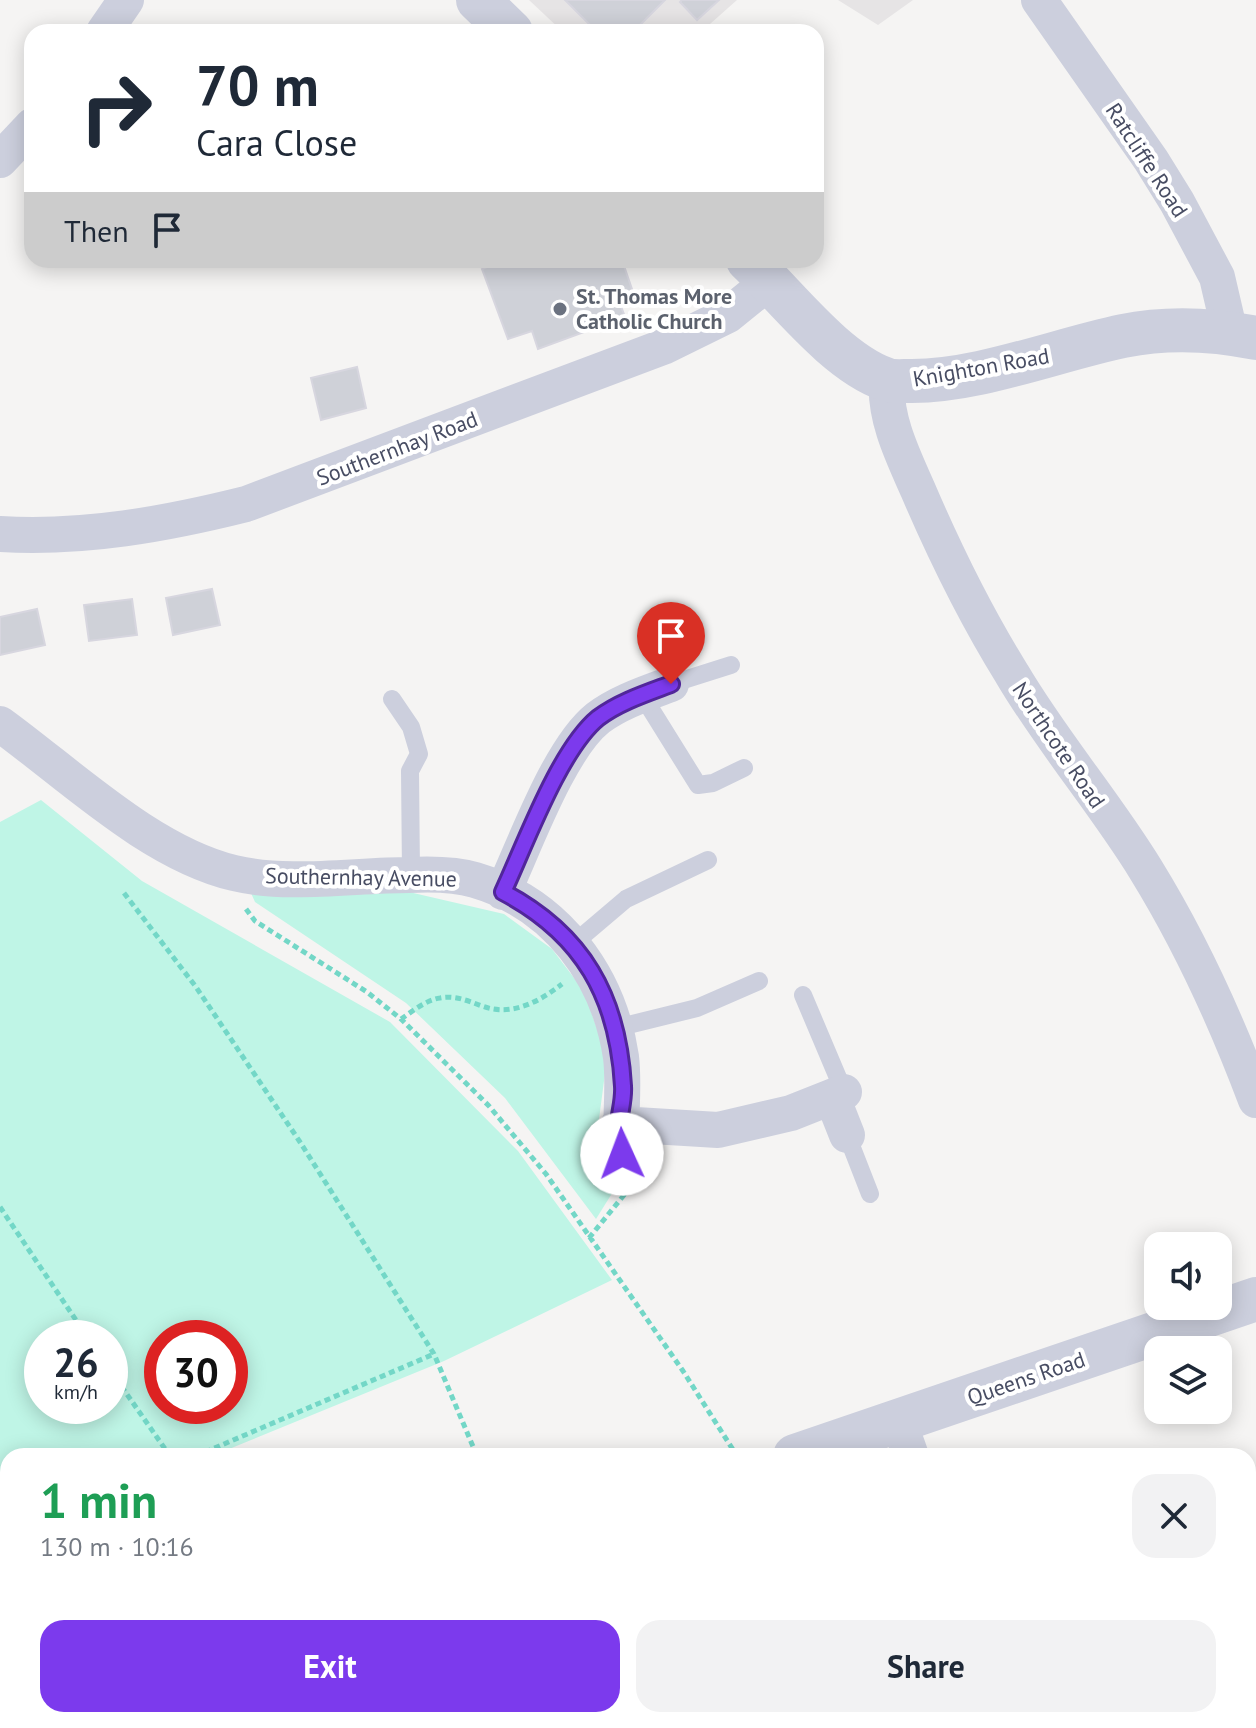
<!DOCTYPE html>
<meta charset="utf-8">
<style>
body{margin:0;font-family:"PT Sans",sans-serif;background:#f2f2f3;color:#1f2937;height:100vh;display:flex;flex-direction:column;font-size:30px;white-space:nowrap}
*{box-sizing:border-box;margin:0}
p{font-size:26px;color:#747a83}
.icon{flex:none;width:44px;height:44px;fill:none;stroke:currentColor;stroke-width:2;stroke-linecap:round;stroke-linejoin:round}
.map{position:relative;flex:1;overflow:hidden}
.details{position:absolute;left:0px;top:1448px;width:1256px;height:280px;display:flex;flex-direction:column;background:#fff;border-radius:24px 24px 0 0;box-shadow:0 4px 20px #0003}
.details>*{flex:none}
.top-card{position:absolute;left:24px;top:24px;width:800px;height:244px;border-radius:24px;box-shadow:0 4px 20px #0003;background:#fff;color:#1f2937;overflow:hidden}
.controls{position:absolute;left:1144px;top:1232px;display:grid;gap:16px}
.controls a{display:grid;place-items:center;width:88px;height:88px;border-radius:16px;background:#fff;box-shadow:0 4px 20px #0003;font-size:40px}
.speed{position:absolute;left:24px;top:1320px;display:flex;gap:16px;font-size:40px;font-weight:700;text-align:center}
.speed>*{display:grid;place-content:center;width:104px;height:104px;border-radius:50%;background:#fff;box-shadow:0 4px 20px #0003;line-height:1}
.speed small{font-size:20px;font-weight:400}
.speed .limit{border:12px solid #d22;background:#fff;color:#111}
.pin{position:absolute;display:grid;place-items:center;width:68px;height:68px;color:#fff;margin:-82px -34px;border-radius:50% 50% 50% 0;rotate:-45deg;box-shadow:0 0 8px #0007}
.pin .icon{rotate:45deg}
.me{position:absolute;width:88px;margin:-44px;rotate:358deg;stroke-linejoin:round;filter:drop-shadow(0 0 6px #0008)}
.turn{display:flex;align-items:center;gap:28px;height:168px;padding:0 40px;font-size:36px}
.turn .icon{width:104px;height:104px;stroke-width:2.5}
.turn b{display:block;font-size:56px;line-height:68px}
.then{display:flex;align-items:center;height:76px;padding:0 40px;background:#0003;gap:16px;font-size:30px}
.round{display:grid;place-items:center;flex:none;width:84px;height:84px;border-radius:24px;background:#f2f2f3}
.headline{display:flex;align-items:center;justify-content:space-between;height:136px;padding:0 40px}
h1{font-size:48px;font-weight:600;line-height:60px;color:#1e9e55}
.button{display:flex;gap:16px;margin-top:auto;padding:16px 40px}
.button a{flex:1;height:92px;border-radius:24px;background:#7c3aed;color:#fff;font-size:32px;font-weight:600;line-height:92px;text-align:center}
.button a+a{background:#f2f2f3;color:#1f2937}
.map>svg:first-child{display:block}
.education{fill:#e6e4e5}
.green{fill:#bff5e6;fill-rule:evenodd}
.building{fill:#cfd1d8;stroke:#d7d6df;stroke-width:2}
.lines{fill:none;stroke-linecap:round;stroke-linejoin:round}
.path{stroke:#73d7c7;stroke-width:5;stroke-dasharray:6 4;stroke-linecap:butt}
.service{stroke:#cccfdd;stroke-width:18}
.minor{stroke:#cccfdd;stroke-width:36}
.tertiary{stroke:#cccfdd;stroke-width:44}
.route-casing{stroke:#51269a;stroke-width:20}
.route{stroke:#7c3aed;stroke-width:14}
.worship-dot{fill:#6b7280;stroke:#fff;stroke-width:3}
.labels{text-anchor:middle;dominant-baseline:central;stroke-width:8;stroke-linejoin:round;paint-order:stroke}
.street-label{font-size:22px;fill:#484d63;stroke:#fff}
.worship-label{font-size:22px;font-weight:bold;fill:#5b616d;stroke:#fff;text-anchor:start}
</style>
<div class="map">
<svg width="1256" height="1728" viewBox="0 0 1256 1728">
<rect width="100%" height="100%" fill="#f5f4f3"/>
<!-- education -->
<path class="education" d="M 529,0 L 737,0 L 701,32 L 563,32 Z
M 838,0 L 913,0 L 878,25 Z"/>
<!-- green -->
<path class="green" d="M 41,800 L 142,881 L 390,1022 L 518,1151 L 612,1280 L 444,1361 L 212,1456 L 8,1456 L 8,1539 L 0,1543 L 0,822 ZM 42,1338 L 110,1338 L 110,1406 L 42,1406 ZM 162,1338 L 230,1338 L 230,1406 L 162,1406 Z
M 409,892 L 504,914 L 552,949 L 584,991 L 607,1058 L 593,1165 L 621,1179 L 596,1219 L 505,1098 L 406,1003 L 255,902 L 251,893 Z"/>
<!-- building -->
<path class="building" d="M 565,0 L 665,0 L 633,32 L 597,32 Z
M 682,0 L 719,0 L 697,20 L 680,2 Z
M 505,260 L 622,260 L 634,295 L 619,301 L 625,317 L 538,349 L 532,331 L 508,339 L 482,269 Z
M 357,367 L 366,408 L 321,420 L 311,378 Z
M 212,589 L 220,625 L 173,635 L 166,598 Z
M 132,599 L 137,635 L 89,641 L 84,605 Z
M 37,609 L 45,645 L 0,655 L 0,617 Z"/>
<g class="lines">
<!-- path -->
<path class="path" d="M 124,893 L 196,987 L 300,1142 L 434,1354 L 477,1456
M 246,909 L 255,921 L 367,992 L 401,1019 L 489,1106 L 546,1174 L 683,1371 L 737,1456
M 401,1019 C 413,1011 426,1000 440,998 C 455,995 468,1001 482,1006 C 511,1017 539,1002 562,984
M 0,1207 L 88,1338
M 589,1238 L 624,1195 L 625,1187
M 110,1370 L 170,1456
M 196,1456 L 434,1354
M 0,1538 L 8,1535"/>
<!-- service -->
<path class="service" d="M 671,684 L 731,665
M 642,695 L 698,785 L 713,783 L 744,768
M 392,699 L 411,727 L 419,754 L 410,771 L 411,874
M 573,944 L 626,899 L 708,860
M 803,995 L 844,1092
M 616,1028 L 697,1008 L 759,981
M 847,1135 L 870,1194"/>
<!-- minor -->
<path class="minor" d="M 1039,0 L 1151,160 L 1177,202 L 1217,277 L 1230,333
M 104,32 L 126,0
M 0,160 L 32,126
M 887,380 C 884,418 903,456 918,490 C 945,553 976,616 1012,674 C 1052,742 1105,803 1146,870 C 1191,943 1226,1020 1256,1100
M 0,534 C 84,539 166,524 246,504 L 663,347 L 728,315 L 770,281
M 0,724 C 69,774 150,853 234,873 C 287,886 354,875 409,875 C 430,874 455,874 475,880 C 557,904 609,976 621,1057 C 625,1090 619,1121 622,1154
M 503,892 C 525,845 559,749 598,718 C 619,702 647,693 671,684
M 832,1097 L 847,1135
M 619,1124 L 718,1130 L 791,1113 L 844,1092
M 899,1422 L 911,1456
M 595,1720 L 598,1728
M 999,1720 L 1002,1728"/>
<!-- tertiary -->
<path class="tertiary" d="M 478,0 L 511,32
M 748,260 C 787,297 835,361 885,379 C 892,382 901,381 909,381 C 977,382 1056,350 1123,336 C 1167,327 1212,329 1256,338
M 795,1456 L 1256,1299
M 96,1728 L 116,1720"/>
</g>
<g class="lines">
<!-- route casing -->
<g class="route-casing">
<path id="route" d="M 622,1154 C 621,1144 619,1133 619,1123 C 620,1111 624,1099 623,1086 C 618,997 583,934 503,892 C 525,845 559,750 598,718 C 619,702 647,693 671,684"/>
</g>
<!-- route -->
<use href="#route" class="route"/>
</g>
<!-- markers -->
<circle class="worship-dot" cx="560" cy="309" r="8"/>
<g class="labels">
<!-- street labels -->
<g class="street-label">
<text transform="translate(1147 160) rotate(57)">Ratcliffe Road</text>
<text transform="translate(981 367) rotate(-10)">Knighton Road</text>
<text transform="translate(397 448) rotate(-21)">Southernhay Road</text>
<text transform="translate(1059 745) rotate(56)">Northcote Road</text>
<text transform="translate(361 877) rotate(1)">Southernhay Avenue</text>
<text transform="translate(1026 1378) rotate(-19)">Queens Road</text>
</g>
<!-- worship labels -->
<g class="worship-label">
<text x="576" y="296">St. Thomas More<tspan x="576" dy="25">Catholic Church</tspan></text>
</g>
</g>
</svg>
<div class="controls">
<a><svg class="icon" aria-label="sound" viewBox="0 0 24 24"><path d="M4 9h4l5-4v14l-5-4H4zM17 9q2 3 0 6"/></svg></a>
<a><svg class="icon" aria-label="layers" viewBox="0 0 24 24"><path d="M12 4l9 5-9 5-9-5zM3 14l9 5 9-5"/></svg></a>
</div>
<div class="speed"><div>26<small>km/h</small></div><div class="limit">30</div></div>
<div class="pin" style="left:671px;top:684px;background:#d93025"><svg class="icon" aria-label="arrive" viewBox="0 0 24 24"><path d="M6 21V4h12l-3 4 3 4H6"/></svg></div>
<svg class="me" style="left:622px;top:1154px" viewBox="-20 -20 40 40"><circle r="19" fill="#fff"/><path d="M0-13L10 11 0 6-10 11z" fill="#7c3aed"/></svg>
<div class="top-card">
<div class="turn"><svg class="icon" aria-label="right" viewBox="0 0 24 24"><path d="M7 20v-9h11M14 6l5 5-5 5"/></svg><div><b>70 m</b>Cara Close</div></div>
<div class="then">Then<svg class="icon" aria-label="arrive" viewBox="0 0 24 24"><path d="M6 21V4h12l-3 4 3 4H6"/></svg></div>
</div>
<section class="details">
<div class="headline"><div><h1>1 min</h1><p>130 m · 10:16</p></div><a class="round"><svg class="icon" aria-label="close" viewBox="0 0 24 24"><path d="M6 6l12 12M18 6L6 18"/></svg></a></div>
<div class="button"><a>Exit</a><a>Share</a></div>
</section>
</div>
